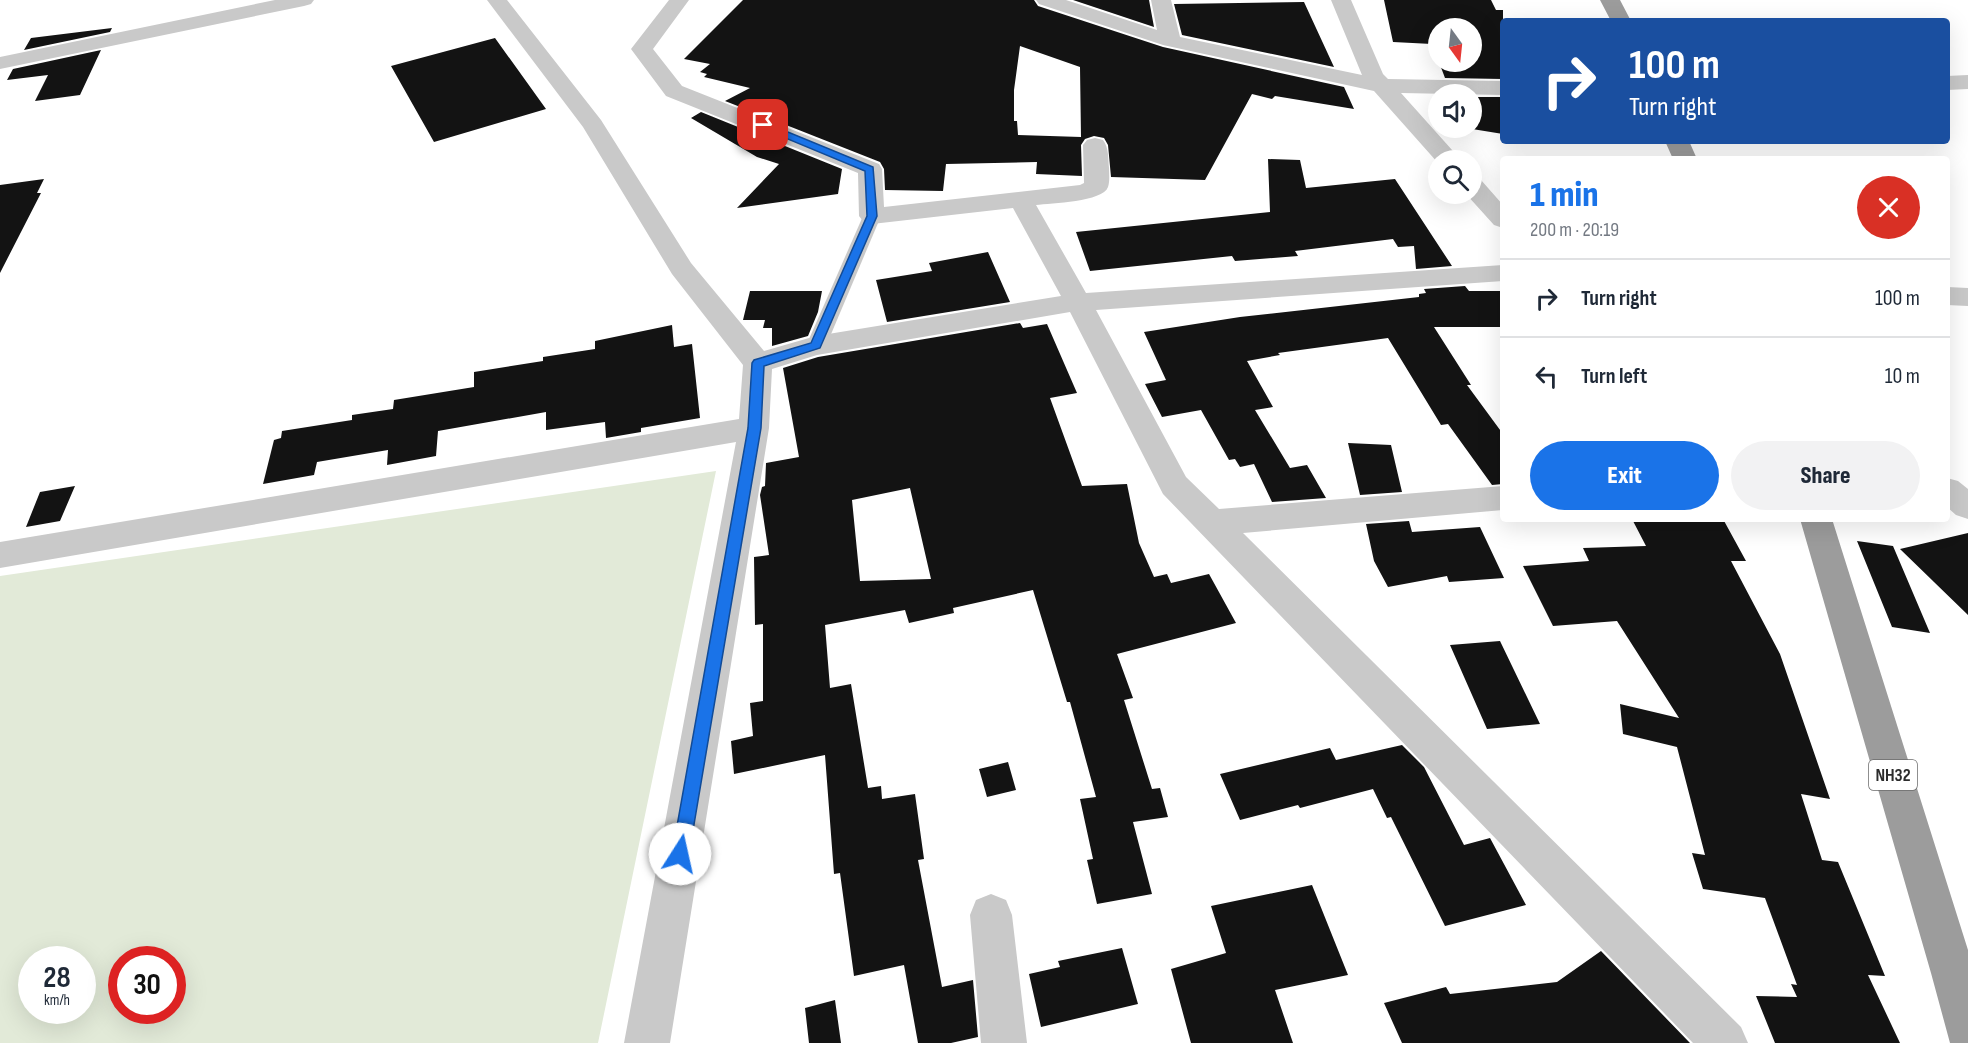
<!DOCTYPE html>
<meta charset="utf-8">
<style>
body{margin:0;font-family:"Sofia Sans Condensed",sans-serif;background:#f2f2f3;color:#1f2937;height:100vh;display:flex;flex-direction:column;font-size:22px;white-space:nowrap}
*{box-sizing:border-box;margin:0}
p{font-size:20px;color:#747a83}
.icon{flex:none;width:33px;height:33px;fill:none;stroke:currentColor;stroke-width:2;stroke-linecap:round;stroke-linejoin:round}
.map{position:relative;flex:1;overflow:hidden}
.side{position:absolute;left:1500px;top:156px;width:450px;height:366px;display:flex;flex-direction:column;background:#fff;border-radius:6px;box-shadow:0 6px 24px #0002}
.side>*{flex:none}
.hud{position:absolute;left:1500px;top:18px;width:450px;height:126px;border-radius:6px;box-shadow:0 6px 24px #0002;background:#1a4fa0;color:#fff;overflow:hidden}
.needle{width:39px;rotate:165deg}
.fabs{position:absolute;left:1428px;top:18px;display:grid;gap:12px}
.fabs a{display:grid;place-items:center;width:54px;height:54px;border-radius:50%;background:#fff;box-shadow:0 6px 24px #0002;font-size:30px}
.speed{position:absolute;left:18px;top:946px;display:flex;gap:12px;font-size:30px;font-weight:700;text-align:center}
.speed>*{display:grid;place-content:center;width:78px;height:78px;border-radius:50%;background:#fff;box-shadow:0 6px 24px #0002;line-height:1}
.speed small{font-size:15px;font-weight:400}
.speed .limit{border:9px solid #d22;background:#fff;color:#111}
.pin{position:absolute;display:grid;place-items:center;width:51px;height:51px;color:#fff;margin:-26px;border-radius:12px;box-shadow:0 3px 9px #0006}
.me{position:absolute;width:66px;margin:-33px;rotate:10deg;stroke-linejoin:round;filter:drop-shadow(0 0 4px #0008)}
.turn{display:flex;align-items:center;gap:21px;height:126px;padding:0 30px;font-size:27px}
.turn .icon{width:78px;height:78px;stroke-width:2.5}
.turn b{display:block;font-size:42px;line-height:51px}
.round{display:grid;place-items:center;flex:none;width:63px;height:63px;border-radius:32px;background:#f2f2f3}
.headline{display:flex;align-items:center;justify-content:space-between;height:102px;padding:0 30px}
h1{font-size:36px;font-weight:800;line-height:45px;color:#1a73e8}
.primary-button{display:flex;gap:12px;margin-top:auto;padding:12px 30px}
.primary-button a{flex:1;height:69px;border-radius:36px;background:#1a73e8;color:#fff;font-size:24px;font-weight:800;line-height:69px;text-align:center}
.primary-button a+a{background:#f2f2f3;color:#1f2937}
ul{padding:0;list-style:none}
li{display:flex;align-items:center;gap:18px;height:78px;padding:0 30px;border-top:2px solid #e0e1e3}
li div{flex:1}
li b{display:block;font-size:22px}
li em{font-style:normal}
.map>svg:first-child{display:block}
.green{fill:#e2ead8;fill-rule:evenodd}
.building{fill:#131313;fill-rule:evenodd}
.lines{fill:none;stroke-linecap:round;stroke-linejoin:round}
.service{fill:#c9c9c9;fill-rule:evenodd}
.minor{fill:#c9c9c9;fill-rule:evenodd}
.trunk{fill:#9c9c9c;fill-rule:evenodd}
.route{fill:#1a73e8;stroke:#114b97;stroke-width:1.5}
.labels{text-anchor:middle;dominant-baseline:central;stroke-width:6;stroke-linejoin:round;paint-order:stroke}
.shield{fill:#fff;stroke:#6b6b6b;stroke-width:1.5}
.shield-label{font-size:18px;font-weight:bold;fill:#2c2c2c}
</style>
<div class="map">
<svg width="1968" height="1043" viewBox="0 0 1968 1043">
<rect width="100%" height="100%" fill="#fff"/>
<!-- green -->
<path class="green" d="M 716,471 L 598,1043 L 0,1043 L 0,576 ZM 32,960 L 82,960 L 82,1011 L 32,1011 ZM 122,960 L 172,960 L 172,1011 L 122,1011 Z"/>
<!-- building -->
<path class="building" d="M 743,0 L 1034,0 L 1038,6 L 1163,47 L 1344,87 L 1354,109 L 1275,96 L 1272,99 L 1252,94 L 1205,180 L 1111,177 L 1108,145 L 1104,138 L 1094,136 L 1085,139 L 1081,145 L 1082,176 L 1036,174 L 1037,162 L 946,164 L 943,191 L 885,190 L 884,169 L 880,162 L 725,101 L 750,88 L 704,77 L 707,74 L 700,72 L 710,64 L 684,59 ZM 1020,46 L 1080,67 L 1081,137 L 1018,135 L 1017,121 L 1014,121 L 1014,90 Z
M 1073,0 L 1149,0 L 1154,27 Z
M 1384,0 L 1491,0 L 1496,10 L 1503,10 L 1503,79 L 1445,78 L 1439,62 L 1472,62 L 1472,28 L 1438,28 L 1438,61 L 1432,44 L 1393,42 Z
M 1304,2 L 1334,67 L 1182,35 L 1174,4 Z
M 112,28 L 110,32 L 24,50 L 31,38 Z
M 495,38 L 546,109 L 434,142 L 391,66 Z
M 101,50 L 80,95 L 35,101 L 48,75 L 7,80 L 13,69 Z
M 1472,97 L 1503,97 L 1503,134 L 1466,128 L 1472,128 Z
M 701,112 L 842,169 L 838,194 L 737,208 L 779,164 L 757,157 L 691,118 Z
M 1268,159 L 1300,160 L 1306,188 L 1395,179 L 1452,266 L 1416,269 L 1414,246 L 1398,247 L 1393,239 L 1295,251 L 1298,256 L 1235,261 L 1232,256 L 1090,271 L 1076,232 L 1270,212 Z
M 44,179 L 37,193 L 41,193 L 0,273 L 0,185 Z
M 988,252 L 1010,302 L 887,322 L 876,280 L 932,271 L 929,263 Z
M 1465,286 L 1469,291 L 1503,291 L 1503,327 L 1434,327 L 1471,385 L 1467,385 L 1503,434 L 1503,484 L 1492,485 L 1448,424 L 1441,425 L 1388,338 L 1278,353 L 1280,355 L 1247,361 L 1273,407 L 1255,410 L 1290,468 L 1307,465 L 1326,498 L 1272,502 L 1254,464 L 1240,467 L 1235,459 L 1229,460 L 1201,410 L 1162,417 L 1145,384 L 1166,380 L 1144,332 L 1240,317 L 1419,297 L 1419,294 L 1426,293 L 1424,289 Z
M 750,291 L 822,291 L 818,312 L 808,336 L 772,346 L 772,328 L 763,328 L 765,320 L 743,320 Z
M 1020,323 L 1023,328 L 1047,324 L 1077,393 L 1050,398 L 1082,486 L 1127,484 L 1139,543 L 1154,577 L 1167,574 L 1171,583 L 1209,574 L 1236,623 L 1117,654 L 1133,698 L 1124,700 L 1152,789 L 1160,788 L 1168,817 L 1133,822 L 1152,894 L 1097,904 L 1087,860 L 1093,859 L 1080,799 L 1096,797 L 1070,702 L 1067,702 L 1033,590 L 953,608 L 954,613 L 909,623 L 905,610 L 825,625 L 830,688 L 851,684 L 868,788 L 881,786 L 882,799 L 915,794 L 924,859 L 918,860 L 942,987 L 973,980 L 978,1037 L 951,1043 L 918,1043 L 904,965 L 854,976 L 840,873 L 834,874 L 825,755 L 734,774 L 731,741 L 753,736 L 750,703 L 763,701 L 763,624 L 755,625 L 754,557 L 769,555 L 760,495 L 762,487 L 765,486 L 766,463 L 799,457 L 783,368 L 818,357 ZM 910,488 L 931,579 L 860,581 L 852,500 Z
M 672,325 L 674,347 L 692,344 L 700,418 L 641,428 L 641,432 L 606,438 L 605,422 L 546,430 L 546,412 L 438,431 L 436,456 L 387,465 L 388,450 L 317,462 L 314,475 L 263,484 L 274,440 L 281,438 L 282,431 L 352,420 L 352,415 L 393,409 L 394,400 L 474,387 L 474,372 L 543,361 L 543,357 L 595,349 L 595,341 Z
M 1348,443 L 1391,445 L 1402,492 L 1360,495 Z
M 75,486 L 60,521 L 26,527 L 40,492 Z
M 1649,519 L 1723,519 L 1746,561 L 1731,561 L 1780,654 L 1830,799 L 1801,794 L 1822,860 L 1838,862 L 1885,976 L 1868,975 L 1900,1043 L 1775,1043 L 1756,996 L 1797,997 L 1791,984 L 1797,985 L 1765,898 L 1703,889 L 1692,853 L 1705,855 L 1677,747 L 1623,734 L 1620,704 L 1679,718 L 1617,621 L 1553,626 L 1523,566 L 1589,561 L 1583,548 L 1646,546 L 1633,521 L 1650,521 Z
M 1409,521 L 1412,532 L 1480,527 L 1504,578 L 1449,582 L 1447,576 L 1388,587 L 1374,561 L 1366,524 Z
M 1968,533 L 1968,615 L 1900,549 Z
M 1857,541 L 1893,546 L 1930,633 L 1892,627 Z
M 1500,641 L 1540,724 L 1487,729 L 1450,645 Z
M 1402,745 L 1424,767 L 1464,845 L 1490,838 L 1526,905 L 1445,926 L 1391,817 L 1387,818 L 1373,789 L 1300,808 L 1298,805 L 1240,820 L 1220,774 L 1330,748 L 1336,760 Z
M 1008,762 L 1016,790 L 987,797 L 979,769 Z
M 1312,885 L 1348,975 L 1275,990 L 1293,1043 L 1191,1043 L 1171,969 L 1226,953 L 1211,906 Z
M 1122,948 L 1138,1004 L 1041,1027 L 1029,974 L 1060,967 L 1058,961 Z
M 1601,951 L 1690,1043 L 1402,1043 L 1384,1003 L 1446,987 L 1450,994 L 1557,982 Z
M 835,1000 L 841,1043 L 809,1043 L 805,1008 Z"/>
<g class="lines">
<!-- service -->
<path class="service" d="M 872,211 L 878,212 L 881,216 L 826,346 L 823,351 L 816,353 L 809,351 L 806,346 L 863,216 L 866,212 Z"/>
<!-- minor -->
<path class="minor" d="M 275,0 L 314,0 L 311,4 L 304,6 L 0,69 L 0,57 Z
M 487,0 L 507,0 L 601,120 L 691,263 L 764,351 L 816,336 L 1061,296 L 1013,208 L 872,224 L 863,221 L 859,216 L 858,173 L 666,96 L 631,49 L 669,0 L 689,0 L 653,49 L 682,86 L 879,164 L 882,169 L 884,207 L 1080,185 L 1084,183 L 1083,145 L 1087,140 L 1095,138 L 1103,140 C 1109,148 1108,158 1109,168 C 1109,173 1110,181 1108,187 C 1103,202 1051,203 1036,205 L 1086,293 L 1503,265 L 1503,281 L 1096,310 L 1186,477 L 1219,509 L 1503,486 L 1503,510 L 1243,533 L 1741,1027 L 1748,1043 L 1693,1043 L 1163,494 L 1070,312 L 817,355 L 772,369 L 769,428 L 670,1043 L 624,1043 L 736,442 L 0,568 L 0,542 L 739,419 L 743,365 L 672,274 L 583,127 Z
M 1036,0 L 1066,0 L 1157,30 L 1151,0 L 1171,0 L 1180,37 L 1362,75 L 1331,0 L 1351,0 L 1383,74 L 1388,79 L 1503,81 L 1503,95 L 1401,93 L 1461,160 L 1438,160 L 1438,163 L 1374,91 L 1163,45 L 1039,4 Z
M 1968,75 L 1968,89 L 1947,90 L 1947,76 Z
M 1472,178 L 1481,180 L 1503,205 L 1503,228 L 1494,225 L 1466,194 L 1472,194 Z
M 1947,287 L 1968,288 L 1968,306 L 1947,305 Z
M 1947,478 L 1958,481 L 1968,489 L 1968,519 L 1956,515 L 1947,507 Z
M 991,894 L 1006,900 L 1012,915 L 1027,1043 L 981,1043 L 970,915 L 976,900 Z"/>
<!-- trunk -->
<path class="trunk" d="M 1600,0 L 1620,0 L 1631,21 L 1611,21 Z
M 1665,141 L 1689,141 L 1697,159 L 1673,159 Z
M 1800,519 L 1832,519 L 1968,950 L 1968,1043 L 1950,1043 L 1931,973 Z"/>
</g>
<!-- route -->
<path class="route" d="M 759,123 L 766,123 L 873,167 L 877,216 L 820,348 L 764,366 L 761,428 L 689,854 L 686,860 L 680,862 L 674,860 L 672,854 L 748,428 L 752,363 L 754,360 L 811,343 L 867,216 L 865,171 L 759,127 Z"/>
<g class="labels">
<!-- shield labels -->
<rect class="shield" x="1869" y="760" width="48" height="30" rx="4.5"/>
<g class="shield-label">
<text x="1893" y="775">NH32</text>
</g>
</g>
</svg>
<div class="fabs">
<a><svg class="needle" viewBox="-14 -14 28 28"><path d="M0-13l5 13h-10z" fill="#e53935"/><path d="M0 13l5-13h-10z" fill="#747a83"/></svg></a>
<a><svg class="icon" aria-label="sound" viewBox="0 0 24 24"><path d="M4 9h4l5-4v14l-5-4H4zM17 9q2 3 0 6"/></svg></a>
<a><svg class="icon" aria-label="search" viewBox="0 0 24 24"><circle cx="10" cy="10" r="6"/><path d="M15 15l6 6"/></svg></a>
</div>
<div class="speed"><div>28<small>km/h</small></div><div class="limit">30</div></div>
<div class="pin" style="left:763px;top:125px;background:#d93025"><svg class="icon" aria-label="arrive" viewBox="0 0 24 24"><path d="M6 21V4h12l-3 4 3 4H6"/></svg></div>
<svg class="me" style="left:680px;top:854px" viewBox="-20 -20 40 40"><circle r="19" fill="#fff"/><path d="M0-13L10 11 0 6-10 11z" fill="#1a73e8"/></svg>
<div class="hud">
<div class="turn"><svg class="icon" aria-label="right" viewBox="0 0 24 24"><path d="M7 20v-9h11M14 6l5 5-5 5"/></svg><div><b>100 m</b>Turn right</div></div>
</div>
<section class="side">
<div class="headline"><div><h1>1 min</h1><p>200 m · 20:19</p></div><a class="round" style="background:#d93025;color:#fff"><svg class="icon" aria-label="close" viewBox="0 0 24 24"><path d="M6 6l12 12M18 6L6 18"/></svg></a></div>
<ul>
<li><svg class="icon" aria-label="right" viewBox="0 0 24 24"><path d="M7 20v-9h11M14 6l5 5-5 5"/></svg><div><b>Turn right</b></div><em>100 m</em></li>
<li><svg class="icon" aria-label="left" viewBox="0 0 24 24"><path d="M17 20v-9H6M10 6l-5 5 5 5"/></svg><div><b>Turn left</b></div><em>10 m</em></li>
</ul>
<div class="primary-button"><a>Exit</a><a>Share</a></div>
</section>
</div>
